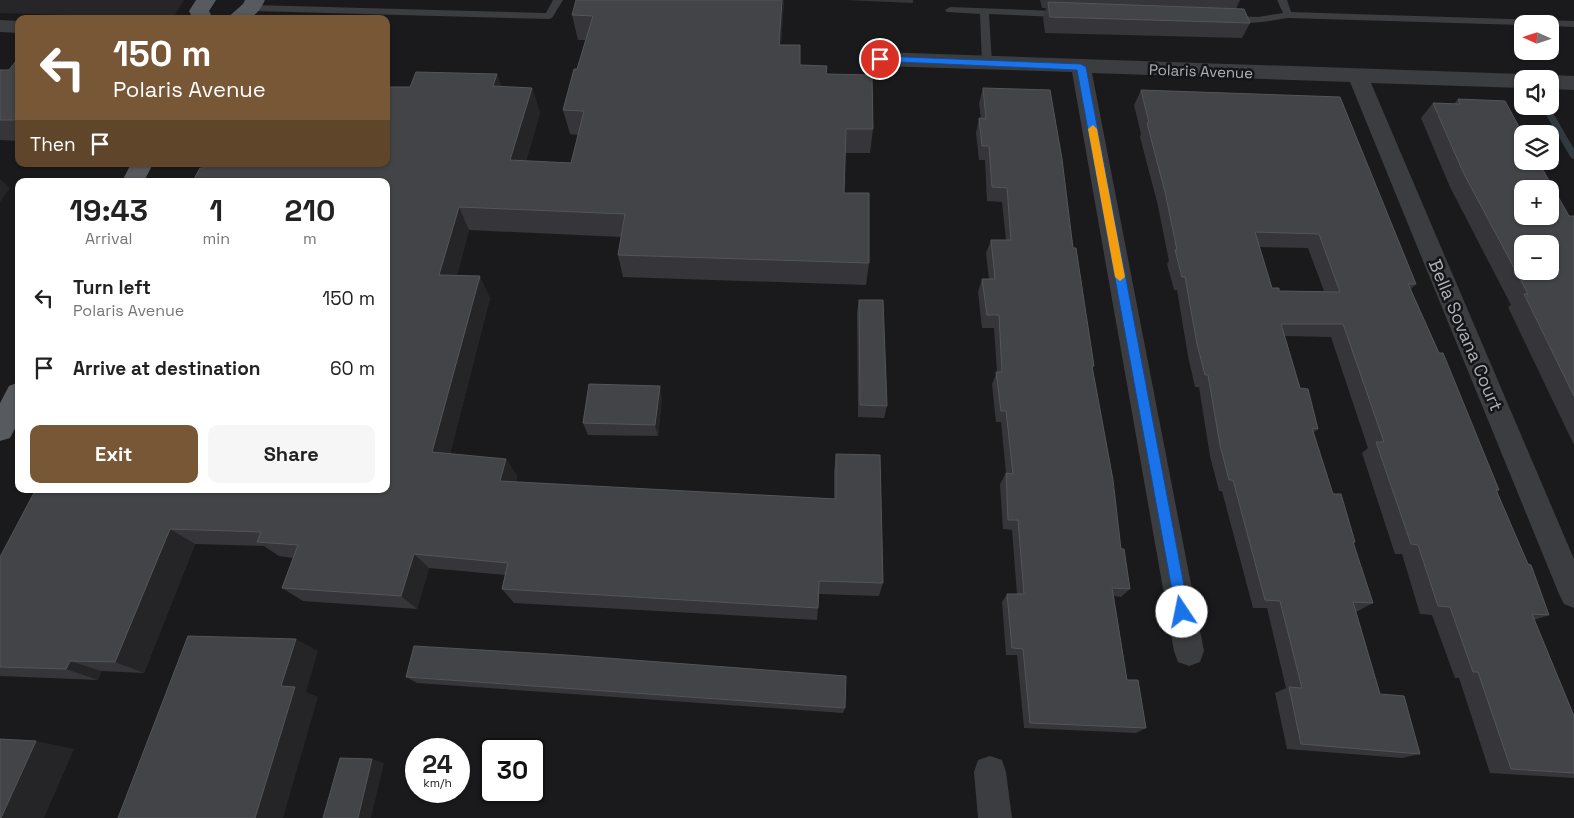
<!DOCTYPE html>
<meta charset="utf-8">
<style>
body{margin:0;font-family:"Space Grotesk",sans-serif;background:#f6f6f6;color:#222;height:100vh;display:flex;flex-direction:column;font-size:19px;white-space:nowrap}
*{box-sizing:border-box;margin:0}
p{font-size:16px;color:#767676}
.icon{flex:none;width:28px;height:28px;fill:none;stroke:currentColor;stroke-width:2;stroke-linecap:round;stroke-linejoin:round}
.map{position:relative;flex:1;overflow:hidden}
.drawer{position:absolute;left:15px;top:178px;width:375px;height:315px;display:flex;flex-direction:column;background:#fff;border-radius:10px;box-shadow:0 1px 4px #0004}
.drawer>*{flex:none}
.top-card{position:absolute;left:15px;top:15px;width:375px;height:152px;border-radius:10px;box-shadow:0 1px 4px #0004;background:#775735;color:#fff;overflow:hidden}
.needle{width:32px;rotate:273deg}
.buttons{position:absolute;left:1514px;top:15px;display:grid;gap:10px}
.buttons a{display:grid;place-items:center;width:45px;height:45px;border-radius:10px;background:#fff;box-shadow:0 1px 4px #0004;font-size:25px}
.speed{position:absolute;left:405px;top:738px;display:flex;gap:10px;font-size:25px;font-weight:700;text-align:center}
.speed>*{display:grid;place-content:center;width:65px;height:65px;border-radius:50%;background:#fff;box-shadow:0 1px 4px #0004;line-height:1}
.speed small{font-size:12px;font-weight:400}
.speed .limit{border:2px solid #111;border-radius:8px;background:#fff;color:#111}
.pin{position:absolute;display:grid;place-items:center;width:42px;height:42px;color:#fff;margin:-21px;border:2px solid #fff;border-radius:50%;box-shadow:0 1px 5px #0007}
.me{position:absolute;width:55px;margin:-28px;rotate:349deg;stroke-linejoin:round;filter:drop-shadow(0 0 4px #0008)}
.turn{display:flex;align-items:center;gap:18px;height:105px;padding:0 15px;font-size:22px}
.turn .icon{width:65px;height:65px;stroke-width:2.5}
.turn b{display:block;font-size:35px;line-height:42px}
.then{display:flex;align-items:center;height:48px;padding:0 15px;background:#0003;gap:10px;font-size:19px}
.eta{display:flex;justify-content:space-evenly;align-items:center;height:85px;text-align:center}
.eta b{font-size:30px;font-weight:600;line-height:35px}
.action{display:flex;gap:10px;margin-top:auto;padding:10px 15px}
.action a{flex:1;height:58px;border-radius:10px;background:#775735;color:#fff;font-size:20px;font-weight:600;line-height:58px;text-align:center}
.action a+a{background:#f6f6f6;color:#222}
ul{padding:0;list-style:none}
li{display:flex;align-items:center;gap:15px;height:70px;padding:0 15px}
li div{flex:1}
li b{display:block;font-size:19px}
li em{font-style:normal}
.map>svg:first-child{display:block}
.built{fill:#262629}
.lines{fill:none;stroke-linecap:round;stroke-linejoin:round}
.stream{fill:#313b3f;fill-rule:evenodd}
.lane{fill:#3b3d40;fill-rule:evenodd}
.street{fill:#3b3d40;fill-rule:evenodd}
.primary{fill:#575a5f;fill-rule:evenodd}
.wall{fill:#36363a;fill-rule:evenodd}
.shaded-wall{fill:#252528}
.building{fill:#434447;stroke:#545559;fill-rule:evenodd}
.route{fill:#1a73e8;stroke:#114b97}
.slow{fill:#f59e0b}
.labels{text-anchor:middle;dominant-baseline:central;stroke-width:5;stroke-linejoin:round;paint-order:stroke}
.far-street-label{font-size:15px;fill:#aeb3ba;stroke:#151517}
.street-label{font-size:18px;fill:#aeb3ba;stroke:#151517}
</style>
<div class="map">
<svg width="1574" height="818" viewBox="0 0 1574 818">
<rect width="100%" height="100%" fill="#1a1a1c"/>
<!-- built -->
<path class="built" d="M 0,0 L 184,0 L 173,18 L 0,13 Z"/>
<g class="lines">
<!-- stream -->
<path class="stream" d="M 1541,106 L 1549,106 L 1574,149 L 1574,159 L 1571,158 Z"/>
<!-- lane -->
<path class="lane" d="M 553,0 L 563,0 L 552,18 L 549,19 L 251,11 L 246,8 L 251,5 L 546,13 Z
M 1277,0 L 1287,0 L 1291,12 L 1574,21 L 1574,27 L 1550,26 L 1550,24 L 1522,24 L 1522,25 L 1288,18 C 1274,20 1238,28 1227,19 L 1232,16 L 1258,17 L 1283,13 Z
M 950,7 L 1059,11 L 1064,14 L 1059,17 L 989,14 L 992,64 L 987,67 L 982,64 L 980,14 L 947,12 L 945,10 Z"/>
<!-- street -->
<path class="street" d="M 0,20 L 19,21 L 19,33 L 0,32 Z
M 880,52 L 1522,74 L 1529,76 L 1531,79 L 1522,79 L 1522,88 L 1371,83 L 1574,559 L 1574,608 L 1564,604 L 1559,594 L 1350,82 L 1092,73 L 1204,651 L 1200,662 L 1189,666 L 1178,662 L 1174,651 L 1072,72 L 880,66 L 873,64 L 870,59 L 873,54 Z
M 1550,75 L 1574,76 L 1574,90 L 1550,89 L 1550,79 L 1542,79 Z
M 990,756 L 1002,760 L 1006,772 L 1012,818 L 978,818 L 974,772 L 978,760 Z"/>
<!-- primary -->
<path class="primary" d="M 196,0 L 216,0 L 209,11 L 213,19 L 193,19 L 189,11 Z
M 245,0 L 265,0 C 255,21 247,19 226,19 L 243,4 Z
M 131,164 L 153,164 L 144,181 L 122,181 Z
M 19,382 L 19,421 L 10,438 L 0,441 L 0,403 L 9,386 Z"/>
</g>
<!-- wall -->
<path class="wall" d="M 784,0 L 781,45 L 800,65 L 826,74 L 873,129 L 870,153 L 845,153 L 844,193 L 869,263 L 866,285 L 623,277 L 618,255 L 621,237 L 469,230 L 457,275 L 490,298 L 450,454 L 506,459 L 517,476 L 516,482 L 834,499 L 834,471 L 836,454 L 883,583 L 879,596 L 819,594 L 817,620 L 514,603 L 502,589 L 505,575 L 429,568 L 417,609 L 303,601 L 282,588 L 293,558 L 279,556 L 264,546 L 195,544 L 144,673 L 101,671 L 98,680 L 0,676 L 0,557 L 386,489 L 386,181 L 203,168 L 205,164 L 317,164 L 316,165 L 350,166 L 502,87 L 532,88 L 540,113 L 526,161 L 571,163 L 578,135 L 570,134 L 563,110 L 577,69 L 586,40 L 578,40 L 572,15 Z
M 845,0 L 913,0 L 913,3 Z
M 1040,0 L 1240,0 L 1236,9 L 1250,23 L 1242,38 L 1045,33 L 1043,18 L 1046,8 L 1042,8 Z
M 19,57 L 19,141 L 0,140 L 0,70 L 9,70 Z
M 983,88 L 1073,248 L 1094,366 L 1092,369 L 1121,549 L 1130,589 L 1121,597 L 1114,596 L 1127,680 L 1146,728 L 1136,733 L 1024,728 L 1017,655 L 1006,655 L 1002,602 L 1007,594 L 1017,594 L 1012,530 L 1003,529 L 1000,484 L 1006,473 L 1001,422 L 996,422 L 992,384 L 997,372 L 994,328 L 982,328 L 978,292 L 982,279 L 989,279 L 986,253 L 991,240 L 1006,240 L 1002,202 L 987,201 L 985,160 L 979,160 L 976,133 L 979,118 L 981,119 L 979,103 Z
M 1141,90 L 1416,284 L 1411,289 L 1499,490 L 1497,491 L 1549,615 L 1534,620 L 1574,716 L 1574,778 L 1490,773 L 1459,678 L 1455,678 L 1432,615 L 1420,614 L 1402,554 L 1395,554 L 1362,453 L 1368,448 L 1331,337 L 1285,336 L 1300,388 L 1318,429 L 1313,433 L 1333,494 L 1355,542 L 1353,543 L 1373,603 L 1358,611 L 1356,611 L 1380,694 L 1420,754 L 1402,758 L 1287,749 L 1275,693 L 1286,688 L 1267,608 L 1253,608 L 1222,491 L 1219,491 L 1210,456 L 1199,387 L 1195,387 L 1188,356 L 1177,290 L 1174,290 L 1167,264 L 1169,261 L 1158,206 L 1140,137 L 1141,134 L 1134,105 ZM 1259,247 L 1308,248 L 1324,291 L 1279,291 L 1272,288 Z
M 1458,99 L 1569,216 L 1574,216 L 1574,445 L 1508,307 L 1511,305 L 1450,187 L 1421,118 L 1433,103 L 1454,104 Z
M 859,300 L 887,406 L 884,418 L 858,417 L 857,313 Z
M 662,397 L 658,436 L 588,435 L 583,423 Z
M 406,677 L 845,708 L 843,713 L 417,683 Z"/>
<!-- shaded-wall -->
<path class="shaded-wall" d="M 782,0 L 784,0 L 779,70 L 779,45 Z
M 497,74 L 506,98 L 493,86 Z
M 532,88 L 540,113 L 519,184 L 510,160 Z
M 291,164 L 317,164 L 310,181 L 291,165 Z
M 0,179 L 10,188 L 0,202 Z
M 459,207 L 469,230 L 451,296 L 439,275 Z
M 480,276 L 490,298 L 446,470 L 432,452 Z
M 660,386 L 662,397 L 658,436 L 655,425 Z
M 506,459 L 517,476 L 511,498 L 500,481 Z
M 170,529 L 195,544 L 144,673 L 115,662 Z
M 414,554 L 429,568 L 417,609 L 401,596 Z
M 296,639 L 318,651 L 306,692 L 318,697 L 283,818 L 255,818 L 281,686 Z
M 70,661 L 101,671 L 98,680 L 66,669 Z
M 36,741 L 74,749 L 44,818 L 1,818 Z
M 372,759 L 384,763 L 371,818 L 358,818 Z"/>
<!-- building -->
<path class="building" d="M 576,0 L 782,0 L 779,45 L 800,45 L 800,65 L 827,66 L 826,74 L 872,75 L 873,129 L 846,129 L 844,193 L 869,193 L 869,263 L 618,255 L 625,214 L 459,207 L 439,275 L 480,276 L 432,452 L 506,459 L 500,481 L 836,499 L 836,454 L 880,455 L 883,583 L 819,581 L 818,608 L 502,589 L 508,563 L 414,554 L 401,596 L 282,588 L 298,545 L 257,542 L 261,532 L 170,529 L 115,662 L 70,661 L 66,669 L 0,667 L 0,557 L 36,489 L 386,489 L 386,181 L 193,181 L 200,168 L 203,168 L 205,164 L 291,164 L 291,165 L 350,166 L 351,164 L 386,164 L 386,87 L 410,87 L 416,72 L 497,74 L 493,86 L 532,88 L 510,160 L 571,163 L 584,111 L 563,110 L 574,69 L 577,69 L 593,16 L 572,15 Z
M 1048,2 L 1244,9 L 1250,23 L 1050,17 Z
M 19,57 L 19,120 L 0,120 L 0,70 L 9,70 Z
M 983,88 L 1050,90 L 1062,159 L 1073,248 L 1076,248 L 1094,366 L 1092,366 L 1113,480 L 1121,549 L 1124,549 L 1130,589 L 1112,588 L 1127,680 L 1138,680 L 1146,728 L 1030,723 L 1023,649 L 1012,648 L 1007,594 L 1024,594 L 1018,520 L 1008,520 L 1006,473 L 1013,474 L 1006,411 L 1001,411 L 996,372 L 1002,372 L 999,315 L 987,315 L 982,279 L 995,279 L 991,240 L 1011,240 L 1007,188 L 992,187 L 989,146 L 982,146 L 979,118 L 986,119 Z
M 1141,90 L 1340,97 L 1416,284 L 1408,284 L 1439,353 L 1443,353 L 1499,490 L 1496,490 L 1528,564 L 1531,565 L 1549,615 L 1532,614 L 1574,716 L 1574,773 L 1511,769 L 1478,672 L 1473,672 L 1450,607 L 1438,606 L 1418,545 L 1411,544 L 1376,442 L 1384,442 L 1343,324 L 1281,324 L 1300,388 L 1308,389 L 1318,429 L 1312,428 L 1333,494 L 1341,494 L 1355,542 L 1353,542 L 1373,603 L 1353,602 L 1380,694 L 1404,696 L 1420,754 L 1301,744 L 1289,687 L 1302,688 L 1280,601 L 1265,600 L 1233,480 L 1229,480 L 1220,445 L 1208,375 L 1205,375 L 1197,344 L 1185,277 L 1182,277 L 1175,250 L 1177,250 L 1165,192 L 1147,123 L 1149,123 ZM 1255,232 L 1319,234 L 1340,292 L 1279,291 L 1279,288 L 1272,288 Z
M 1458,99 L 1505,101 L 1523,134 L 1522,161 L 1538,161 L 1569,216 L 1574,216 L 1574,396 L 1524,294 L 1528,294 L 1463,172 L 1433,103 L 1460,104 ZM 1522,189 L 1550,189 L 1550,216 L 1522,216 ZM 1522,244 L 1550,244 L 1550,271 L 1522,271 Z
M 859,300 L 883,300 L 887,406 L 860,405 Z
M 589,384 L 660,386 L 655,425 L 583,423 Z
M 188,636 L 296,639 L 281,686 L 295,687 L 255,818 L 118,818 Z
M 414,646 L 566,655 L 846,676 L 845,708 L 406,677 Z
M 0,739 L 36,741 L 1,818 L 0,818 Z
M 340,758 L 372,759 L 358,818 L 323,818 Z"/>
<!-- route -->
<path class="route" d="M 880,56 L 1081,64 L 1086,67 L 1189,612 L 1187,617 L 1182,619 L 1178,617 L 1176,612 L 1077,70 L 877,61 L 877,57 Z"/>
<!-- slow -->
<path class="slow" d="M 1093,125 L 1097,129 L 1125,277 L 1120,281 L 1115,277 L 1088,129 Z"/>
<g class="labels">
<!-- far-street labels -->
<g class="far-street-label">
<text transform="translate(1201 71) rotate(2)">Polaris Avenue</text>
</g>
<!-- street labels -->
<g class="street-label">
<text transform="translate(1466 335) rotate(67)">Bella Sovana Court</text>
</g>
</g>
</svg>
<div class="buttons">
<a><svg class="needle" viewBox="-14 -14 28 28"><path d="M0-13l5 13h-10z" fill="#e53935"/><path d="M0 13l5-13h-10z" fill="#767676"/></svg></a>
<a><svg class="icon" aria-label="sound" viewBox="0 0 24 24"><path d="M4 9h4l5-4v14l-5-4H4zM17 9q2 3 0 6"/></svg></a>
<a><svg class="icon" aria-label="layers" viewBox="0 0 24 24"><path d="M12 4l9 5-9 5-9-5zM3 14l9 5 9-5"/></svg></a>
<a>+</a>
<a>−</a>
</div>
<div class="speed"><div>24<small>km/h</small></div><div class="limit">30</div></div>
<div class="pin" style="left:880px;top:59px;background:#d93025"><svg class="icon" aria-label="arrive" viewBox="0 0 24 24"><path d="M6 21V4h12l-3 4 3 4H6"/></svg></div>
<svg class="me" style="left:1182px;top:612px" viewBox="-20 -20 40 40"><circle r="19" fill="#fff"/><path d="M0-13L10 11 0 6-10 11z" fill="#1a73e8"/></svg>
<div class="top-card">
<div class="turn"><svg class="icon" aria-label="left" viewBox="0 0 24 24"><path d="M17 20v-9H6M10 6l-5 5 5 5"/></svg><div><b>150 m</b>Polaris Avenue</div></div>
<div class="then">Then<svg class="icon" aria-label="arrive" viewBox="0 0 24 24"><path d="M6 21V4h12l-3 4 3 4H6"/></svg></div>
</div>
<section class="drawer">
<div class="eta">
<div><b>19:43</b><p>Arrival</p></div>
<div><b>1</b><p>min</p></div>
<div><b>210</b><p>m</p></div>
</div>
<ul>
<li><svg class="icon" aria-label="left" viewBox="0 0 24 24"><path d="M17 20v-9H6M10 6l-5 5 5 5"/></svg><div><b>Turn left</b><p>Polaris Avenue</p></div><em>150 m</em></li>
<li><svg class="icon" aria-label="arrive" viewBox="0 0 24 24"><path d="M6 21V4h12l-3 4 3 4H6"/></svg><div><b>Arrive at destination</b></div><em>60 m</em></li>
</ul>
<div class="action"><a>Exit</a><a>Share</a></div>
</section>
</div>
